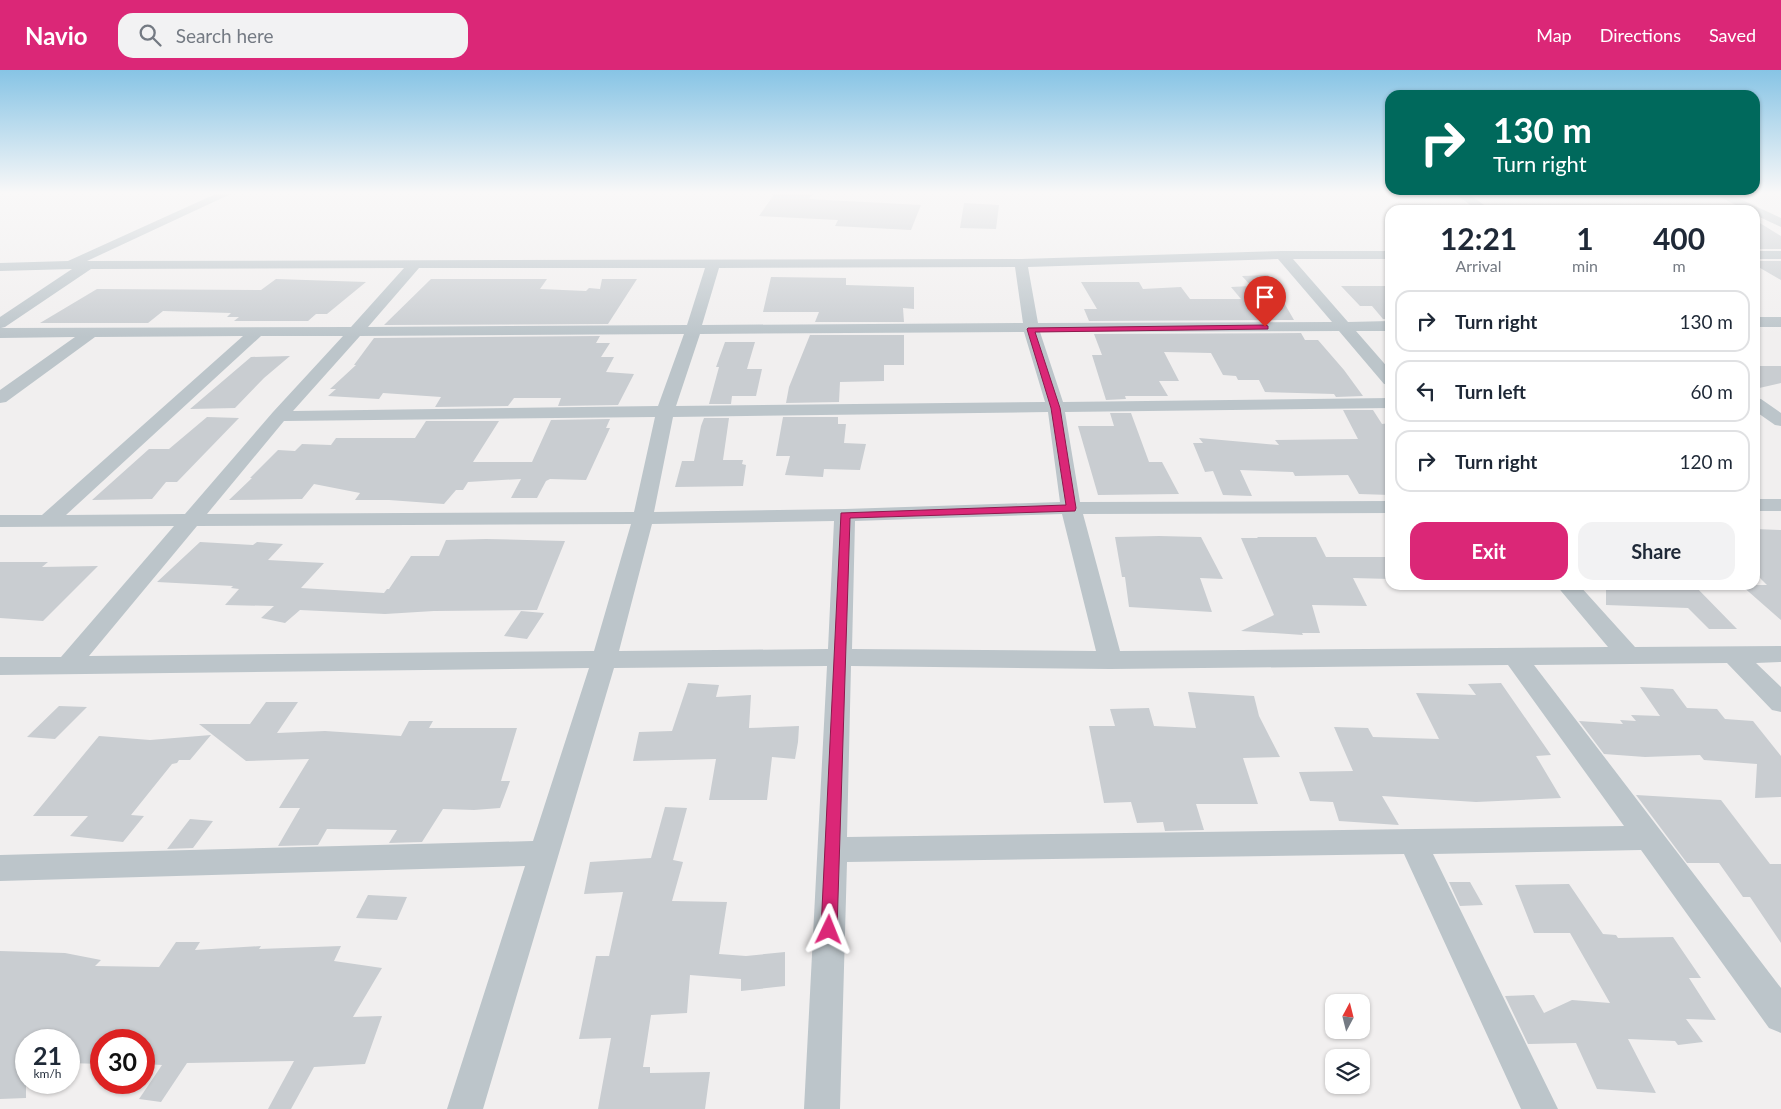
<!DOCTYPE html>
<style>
body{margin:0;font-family:Lato,sans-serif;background:#f2f2f3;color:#1f2937;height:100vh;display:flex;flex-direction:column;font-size:19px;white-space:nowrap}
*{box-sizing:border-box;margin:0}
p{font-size:16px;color:#747a83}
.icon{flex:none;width:28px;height:28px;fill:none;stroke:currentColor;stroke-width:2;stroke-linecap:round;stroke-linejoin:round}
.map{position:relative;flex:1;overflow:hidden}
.sheet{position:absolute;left:1385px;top:135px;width:375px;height:385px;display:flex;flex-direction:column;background:#fff;border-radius:15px;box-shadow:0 1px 4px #0004}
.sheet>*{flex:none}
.top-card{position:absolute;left:1385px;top:20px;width:375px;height:105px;border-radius:15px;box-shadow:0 1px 4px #0004;background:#00695c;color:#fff;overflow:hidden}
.needle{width:32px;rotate:7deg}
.buttons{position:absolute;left:1325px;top:924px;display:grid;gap:10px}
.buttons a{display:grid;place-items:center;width:45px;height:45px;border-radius:10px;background:#fff;box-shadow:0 1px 4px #0004;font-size:25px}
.speed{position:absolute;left:15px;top:959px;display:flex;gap:10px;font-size:25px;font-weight:700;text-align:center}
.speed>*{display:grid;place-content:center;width:65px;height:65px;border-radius:50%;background:#fff;box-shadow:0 1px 4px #0004;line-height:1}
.speed small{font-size:12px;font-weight:400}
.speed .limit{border:8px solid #d22;background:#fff;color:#111}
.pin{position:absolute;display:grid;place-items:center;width:42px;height:42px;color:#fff;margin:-51px -21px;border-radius:50% 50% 50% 0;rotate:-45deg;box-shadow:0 0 5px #0007}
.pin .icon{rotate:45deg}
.me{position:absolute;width:55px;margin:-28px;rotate:2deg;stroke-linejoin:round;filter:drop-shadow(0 0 4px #0008)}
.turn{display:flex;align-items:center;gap:18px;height:105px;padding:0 25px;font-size:22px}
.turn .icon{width:65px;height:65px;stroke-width:2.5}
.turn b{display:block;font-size:35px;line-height:42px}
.eta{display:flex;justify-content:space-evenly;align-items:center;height:85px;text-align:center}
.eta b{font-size:30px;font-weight:700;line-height:35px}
.cta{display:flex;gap:10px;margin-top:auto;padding:10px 25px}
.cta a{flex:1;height:58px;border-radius:15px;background:#db2777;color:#fff;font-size:20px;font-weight:700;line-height:58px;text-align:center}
.cta a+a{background:#f2f2f3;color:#1f2937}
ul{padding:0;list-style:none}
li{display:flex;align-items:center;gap:15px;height:62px;margin:0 10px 8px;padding:0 15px;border:2px solid #e0e1e3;border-radius:15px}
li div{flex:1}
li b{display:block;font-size:19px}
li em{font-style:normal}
header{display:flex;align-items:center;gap:30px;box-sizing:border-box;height:70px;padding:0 25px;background:#db2777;color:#fff}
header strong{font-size:24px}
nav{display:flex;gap:28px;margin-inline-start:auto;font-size:18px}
.search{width:350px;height:45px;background:#f2f2f3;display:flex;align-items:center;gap:12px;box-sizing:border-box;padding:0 18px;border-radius:15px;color:#747a83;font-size:19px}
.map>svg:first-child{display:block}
.building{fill:#c9cdd1}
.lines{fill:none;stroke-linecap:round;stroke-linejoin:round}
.minor{fill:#bcc5ca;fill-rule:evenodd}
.route{fill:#db2777;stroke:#8e194d}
</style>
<header>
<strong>Navio</strong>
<div class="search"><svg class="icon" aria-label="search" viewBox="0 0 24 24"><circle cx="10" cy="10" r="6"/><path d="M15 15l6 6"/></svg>Search here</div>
<nav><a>Map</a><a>Directions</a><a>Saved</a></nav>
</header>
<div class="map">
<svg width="1781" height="1039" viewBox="0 0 1781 1039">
<rect width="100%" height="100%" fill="#f1efef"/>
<!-- building -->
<path class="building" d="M 775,123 L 812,125 L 809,129 L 921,135 L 911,160 L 835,156 L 838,150 L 759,146 Z
M 964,133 L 999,135 L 996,159 L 960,158 Z
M 1755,150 L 1781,166 L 1781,179 L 1755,179 Z
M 1755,191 L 1781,191 L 1781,210 L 1755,195 Z
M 1268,205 L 1294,250 L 1089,251 L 1084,239 L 1097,239 L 1081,212 L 1139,212 L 1143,219 L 1181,217 L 1190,229 L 1241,229 L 1231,217 L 1251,216 L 1242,206 Z
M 771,207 L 846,208 L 846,215 L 914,217 L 914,239 L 903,238 L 904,252 L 815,252 L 819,242 L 763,242 Z
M 276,209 L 366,212 L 327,244 L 316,244 L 308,251 L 234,251 L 239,247 L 227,247 L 231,243 L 163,241 L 148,253 L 40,253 L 97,219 L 261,220 Z
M 431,209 L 547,209 L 540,219 L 586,221 L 589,218 L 600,219 L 602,209 L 637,209 L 608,254 L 384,255 Z
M 1341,216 L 1390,216 L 1390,249 L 1383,249 L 1372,236 L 1360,236 Z
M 1301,263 L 1305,270 L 1318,270 L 1344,300 L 1363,326 L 1336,327 L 1334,324 L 1265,322 L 1259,310 L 1238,310 L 1236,306 L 1223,305 L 1211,283 L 1164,282 L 1179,311 L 1159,311 L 1168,326 L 1125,326 L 1126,329 L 1106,330 L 1092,285 L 1102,285 L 1094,264 Z
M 810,265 L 904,265 L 904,295 L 884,295 L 884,311 L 840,312 L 839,332 L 786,333 L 789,317 Z
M 600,266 L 596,273 L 610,273 L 601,287 L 614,287 L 606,302 L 634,304 L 618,335 L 558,336 L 561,328 L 514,328 L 508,336 L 435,337 L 441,327 L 383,323 L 379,329 L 328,326 L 336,319 L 330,319 L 356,295 L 354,295 L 374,268 Z
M 725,272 L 755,272 L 747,299 L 762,299 L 756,326 L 732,326 L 731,334 L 709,334 L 719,297 L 716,297 Z
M 290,286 L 264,308 L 235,338 L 190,339 L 251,287 Z
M 1755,296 L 1781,296 L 1781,313 L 1755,319 Z
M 1343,340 L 1373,340 L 1382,354 L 1390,353 L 1390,425 L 1359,424 L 1348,405 L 1295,406 L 1293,402 L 1240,400 L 1252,426 L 1223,425 L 1213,401 L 1205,402 L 1193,373 L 1203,373 L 1199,368 L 1279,375 L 1275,370 L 1358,369 Z
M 1110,343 L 1131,343 L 1149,392 L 1162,392 L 1179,424 L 1098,425 L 1078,356 L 1114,356 Z
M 207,347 L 239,348 L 177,412 L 166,412 L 152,429 L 92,430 L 149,379 L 169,379 Z
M 783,347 L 838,347 L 838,354 L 846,354 L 844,373 L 866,374 L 860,400 L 824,399 L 823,407 L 785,405 L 790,386 L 776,386 Z
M 704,348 L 729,348 L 723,390 L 743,390 L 742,394 L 746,395 L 743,416 L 675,417 L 682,391 L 694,391 L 701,356 Z
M 610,349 L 606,358 L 610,358 L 586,410 L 550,409 L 546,411 L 537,428 L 511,428 L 521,409 L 468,412 L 463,420 L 456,420 L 444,434 L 389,430 L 355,430 L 360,423 L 314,414 L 302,429 L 229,430 L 252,408 L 250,408 L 278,380 L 295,381 L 302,374 L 331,375 L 336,368 L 415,368 L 426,351 L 499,351 L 473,392 L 532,392 L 551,350 Z
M 1755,459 L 1781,460 L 1781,550 L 1741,515 L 1767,515 L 1755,503 Z
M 1159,466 L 1201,467 L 1223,509 L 1200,508 L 1212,542 L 1129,537 L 1125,507 L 1122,507 L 1115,467 Z
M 1257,467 L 1316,467 L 1326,487 L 1390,487 L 1390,509 L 1353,508 L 1367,536 L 1312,535 L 1320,563 L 1302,563 L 1303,565 L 1241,561 L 1274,545 L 1241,468 L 1258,468 Z
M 486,469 L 565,471 L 537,540 L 434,541 L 385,544 L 300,540 L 285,553 L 261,548 L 274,536 L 225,535 L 239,519 L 231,518 L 233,516 L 157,512 L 200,472 L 253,475 L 257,472 L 283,474 L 268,490 L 324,493 L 301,518 L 384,523 L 387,519 L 389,519 L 411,486 L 439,486 L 446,470 Z
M 0,492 L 48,492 L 42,497 L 98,496 L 43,551 L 0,548 Z
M 1665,515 L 1694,515 L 1737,559 L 1709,559 L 1688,538 L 1606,535 L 1606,518 L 1667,517 Z
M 521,541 L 544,543 L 527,569 L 504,566 Z
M 688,613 L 719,615 L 716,627 L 751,625 L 749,658 L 799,656 L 798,672 L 795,689 L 772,687 L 767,730 L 709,730 L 716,689 L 633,691 L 639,662 L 672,661 Z
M 1501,613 L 1551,685 L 1536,686 L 1561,728 L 1476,732 L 1382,726 L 1399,755 L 1339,751 L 1333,732 L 1310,731 L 1299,702 L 1353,701 L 1334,657 L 1368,658 L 1373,667 L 1439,669 L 1416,623 L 1476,625 L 1468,614 Z
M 1640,617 L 1673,619 L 1687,638 L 1717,639 L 1725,649 L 1753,651 L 1781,686 L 1781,727 L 1755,728 L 1757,694 L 1704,690 L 1700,685 L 1645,687 L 1604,684 L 1579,651 L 1623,654 L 1620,650 L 1636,651 L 1631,645 L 1660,646 Z
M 1188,622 L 1254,626 L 1259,646 L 1280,687 L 1243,688 L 1258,734 L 1196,734 L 1204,760 L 1165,761 L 1163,752 L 1137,753 L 1131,732 L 1104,733 L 1089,656 L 1115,656 L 1110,639 L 1149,638 L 1154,656 L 1196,658 Z
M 266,632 L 298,632 L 277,663 L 325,661 L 401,666 L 409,651 L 433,651 L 429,658 L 517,658 L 501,711 L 510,711 L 500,738 L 474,740 L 443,739 L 422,772 L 389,773 L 397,760 L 327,759 L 318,775 L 278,776 L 300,738 L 279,738 L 309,689 L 246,691 L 199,654 L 250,654 Z
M 59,636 L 87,637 L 55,669 L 27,667 Z
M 211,665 L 190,690 L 179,690 L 177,693 L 172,694 L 131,745 L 144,746 L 123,772 L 70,766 L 88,746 L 33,746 L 99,666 L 150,670 Z
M 1636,725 L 1721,730 L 1770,794 L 1781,794 L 1781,873 L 1750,827 L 1743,827 L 1719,793 L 1687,793 Z
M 665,737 L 687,738 L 673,790 L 683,792 L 672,831 L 727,832 L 719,884 L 746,886 L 785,882 L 785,916 L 741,921 L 741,909 L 690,905 L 687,943 L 651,945 L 643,997 L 650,997 L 650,1003 L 710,1002 L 705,1039 L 598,1039 L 611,968 L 579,969 L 596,886 L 609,886 L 623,822 L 584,824 L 590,792 L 651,788 Z
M 190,749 L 213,751 L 193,778 L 167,779 Z
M 1449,812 L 1470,812 L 1483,835 L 1460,836 Z
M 1569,814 L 1603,864 L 1616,865 L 1618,868 L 1673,867 L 1701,908 L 1689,908 L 1716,950 L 1686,949 L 1703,972 L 1678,975 L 1675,971 L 1628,969 L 1656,1023 L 1597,1019 L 1576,973 L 1528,974 L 1505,926 L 1534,925 L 1544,943 L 1572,930 L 1610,933 L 1570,863 L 1534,863 L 1515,815 Z
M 368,825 L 407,827 L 397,850 L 356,848 Z
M 176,872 L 200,872 L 195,880 L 261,876 L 259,879 L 341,876 L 334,891 L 382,898 L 353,947 L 382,946 L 365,994 L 314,997 L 291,1039 L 268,1039 L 294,991 L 187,993 L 161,1032 L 139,1029 L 162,995 L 144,994 L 144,970 L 101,970 L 101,994 L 69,993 L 69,970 L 26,970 L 26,1028 L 0,1029 L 0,881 L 65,883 L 101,890 L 95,896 L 159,897 Z"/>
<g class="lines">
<!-- minor -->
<path class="minor" d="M 220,122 L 235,122 L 87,191 L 1021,189 L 1282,181 L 1390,181 L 1390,189 L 1293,189 L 1348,252 L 1390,251 L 1390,261 L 1356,261 L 1390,300 L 1390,315 L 1384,314 L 1339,261 L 1040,262 L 1063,332 L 1390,328 L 1390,338 L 1065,342 L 1080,432 L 1390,431 L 1390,443 L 1083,444 L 1120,581 L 1608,577 L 1556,515 L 1579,515 L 1635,577 L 1781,576 L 1781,592 L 1756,593 L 1781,617 L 1781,642 L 1772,640 L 1727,593 L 1534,595 L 1781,918 L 1781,963 L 1769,958 L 1641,780 L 1433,784 L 1558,1039 L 1521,1039 L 1404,784 L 847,792 L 840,1039 L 804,1039 L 827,596 L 614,598 L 483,1039 L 447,1039 L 525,796 L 0,811 L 0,785 L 533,771 L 589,598 L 0,605 L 0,587 L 61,587 L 174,456 L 0,457 L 0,445 L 42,445 L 243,266 L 95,267 L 6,332 L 0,333 L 0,320 L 75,267 L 0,268 L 0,247 L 72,199 L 0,201 L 0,193 L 68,191 ZM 1278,189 L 1332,252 L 1038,253 L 1028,197 ZM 1015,197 L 1023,253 L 702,255 L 719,198 ZM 404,198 L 351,257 L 1,258 L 5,257 L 91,199 ZM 419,198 L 705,198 L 687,255 L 368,257 ZM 1024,262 L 1045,332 L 676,336 L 700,264 ZM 684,264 L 658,336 L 293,341 L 360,266 ZM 261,266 L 343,266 L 273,342 L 185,444 L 66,445 ZM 1048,342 L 1060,432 L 845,439 L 654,442 L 673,347 ZM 655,347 L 634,442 L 207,444 L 284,351 ZM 1062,444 L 1096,581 L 852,579 L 855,451 ZM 834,451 L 828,579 L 619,581 L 652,454 ZM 631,454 L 594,581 L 89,586 L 197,456 ZM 1508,595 L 1624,756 L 847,767 L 851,596 L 1110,599 Z
M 1453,122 L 1466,122 L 1491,140 L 1477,140 Z
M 1711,122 L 1725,122 L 1781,148 L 1781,157 L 1755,145 L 1755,140 L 1745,140 Z
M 1755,181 L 1781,181 L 1781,189 L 1755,189 Z
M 1755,247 L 1781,247 L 1781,257 L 1755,257 Z
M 1755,328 L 1761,329 L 1781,343 L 1781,356 L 1775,355 L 1755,341 Z
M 1755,429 L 1781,429 L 1781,441 L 1755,441 Z"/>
</g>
<!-- sky -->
<linearGradient id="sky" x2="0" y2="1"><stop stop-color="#87c4e5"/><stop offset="0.46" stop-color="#f9f8f8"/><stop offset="1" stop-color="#f9f8f8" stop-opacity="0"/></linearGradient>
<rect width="1781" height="267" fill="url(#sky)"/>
<!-- route -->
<path class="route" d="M 1265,255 L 1268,256 L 1268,259 L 1035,262 L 1060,338 L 1076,438 L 1075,441 L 850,448 L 837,860 L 834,865 L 829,867 L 823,865 L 821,860 L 841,443 L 1066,435 L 1051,338 L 1027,259 L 1028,258 Z"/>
</svg>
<div class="buttons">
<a><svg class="needle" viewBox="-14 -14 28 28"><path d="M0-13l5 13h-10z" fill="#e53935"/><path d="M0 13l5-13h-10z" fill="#747a83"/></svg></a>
<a><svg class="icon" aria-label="layers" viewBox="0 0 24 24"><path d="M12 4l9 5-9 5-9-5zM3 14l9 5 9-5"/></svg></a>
</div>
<div class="speed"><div>21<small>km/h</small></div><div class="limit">30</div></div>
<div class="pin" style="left:1265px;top:257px;background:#d93025"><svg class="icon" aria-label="arrive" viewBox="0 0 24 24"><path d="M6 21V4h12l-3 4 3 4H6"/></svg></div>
<svg class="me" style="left:829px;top:860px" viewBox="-20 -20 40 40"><path d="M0-17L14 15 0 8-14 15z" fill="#db2777" stroke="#fff" stroke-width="4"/></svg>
<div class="top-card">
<div class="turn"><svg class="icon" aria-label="right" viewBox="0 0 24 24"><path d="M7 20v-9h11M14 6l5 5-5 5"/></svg><div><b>130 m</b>Turn right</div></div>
</div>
<section class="sheet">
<div class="eta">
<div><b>12:21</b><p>Arrival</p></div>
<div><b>1</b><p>min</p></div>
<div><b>400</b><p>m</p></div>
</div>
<ul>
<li><svg class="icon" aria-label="right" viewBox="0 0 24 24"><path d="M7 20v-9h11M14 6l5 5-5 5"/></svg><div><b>Turn right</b></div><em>130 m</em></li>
<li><svg class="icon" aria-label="left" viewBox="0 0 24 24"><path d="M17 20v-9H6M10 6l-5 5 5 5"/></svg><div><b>Turn left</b></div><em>60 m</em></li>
<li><svg class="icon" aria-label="right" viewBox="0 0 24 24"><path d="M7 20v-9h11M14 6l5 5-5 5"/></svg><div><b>Turn right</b></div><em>120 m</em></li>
</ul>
<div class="cta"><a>Exit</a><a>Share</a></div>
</section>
</div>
